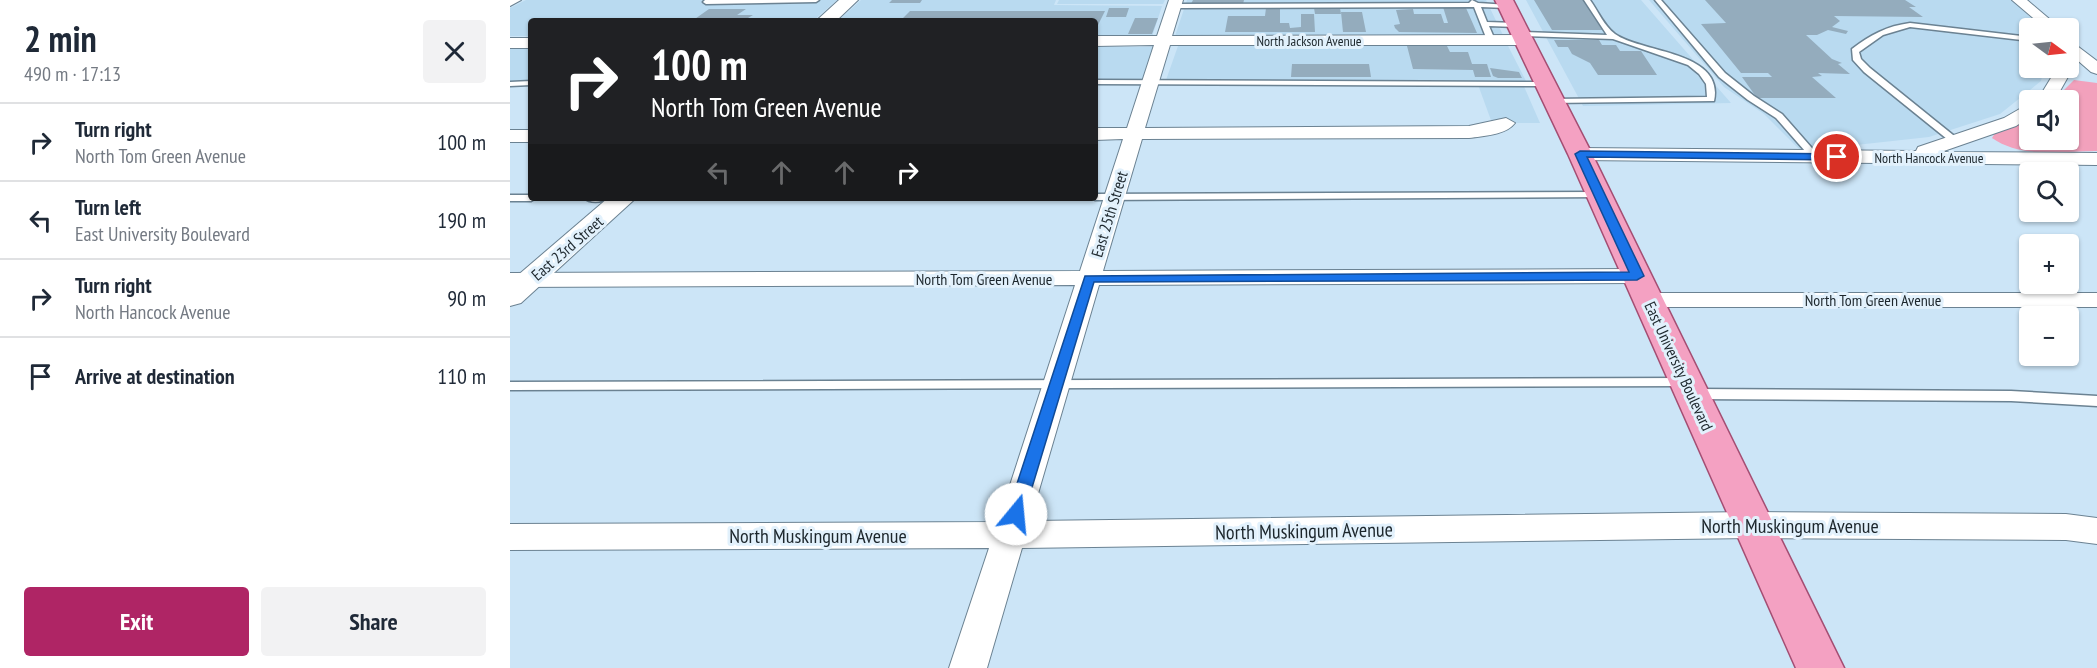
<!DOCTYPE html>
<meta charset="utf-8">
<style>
body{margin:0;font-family:"PT Sans Narrow",sans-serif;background:#f2f2f3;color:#1f2937;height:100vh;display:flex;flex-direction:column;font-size:22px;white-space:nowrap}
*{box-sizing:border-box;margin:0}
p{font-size:20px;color:#747a83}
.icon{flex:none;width:33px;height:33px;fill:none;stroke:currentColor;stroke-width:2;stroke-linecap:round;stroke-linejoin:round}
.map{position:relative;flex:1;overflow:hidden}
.side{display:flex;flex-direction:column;background:#fff;width:510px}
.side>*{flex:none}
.banner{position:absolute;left:18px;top:18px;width:570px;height:183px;border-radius:6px;box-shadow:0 2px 4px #0004;background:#202124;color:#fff;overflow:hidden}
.needle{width:39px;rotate:105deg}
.fabs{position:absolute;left:1509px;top:18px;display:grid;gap:12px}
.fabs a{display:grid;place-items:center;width:60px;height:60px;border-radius:6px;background:#fff;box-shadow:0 2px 4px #0004;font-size:30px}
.pin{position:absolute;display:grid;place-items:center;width:51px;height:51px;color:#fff;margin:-26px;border:3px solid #fff;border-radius:50%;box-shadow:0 2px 6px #0007}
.me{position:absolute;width:66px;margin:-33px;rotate:17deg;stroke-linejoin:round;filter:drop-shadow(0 0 4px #0008)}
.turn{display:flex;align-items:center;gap:21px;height:126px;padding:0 24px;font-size:27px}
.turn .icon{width:78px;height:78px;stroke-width:2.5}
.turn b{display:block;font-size:42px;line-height:51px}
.lanes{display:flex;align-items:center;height:57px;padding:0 24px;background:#0003;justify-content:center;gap:30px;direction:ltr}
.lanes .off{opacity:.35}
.round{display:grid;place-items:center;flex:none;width:63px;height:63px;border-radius:6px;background:#f2f2f3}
.headline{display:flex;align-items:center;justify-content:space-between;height:102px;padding:0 24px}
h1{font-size:36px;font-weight:700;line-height:45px}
.button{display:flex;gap:12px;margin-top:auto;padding:12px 24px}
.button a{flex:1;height:69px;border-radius:6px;background:#af2565;color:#fff;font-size:24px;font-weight:700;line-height:69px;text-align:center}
.button a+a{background:#f2f2f3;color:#1f2937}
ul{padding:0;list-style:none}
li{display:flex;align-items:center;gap:18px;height:78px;padding:0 24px;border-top:2px solid #e0e1e3}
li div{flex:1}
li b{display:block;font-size:22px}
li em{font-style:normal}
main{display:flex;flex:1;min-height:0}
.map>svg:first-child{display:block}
.built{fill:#b9daf0}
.green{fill:#f2a1bc}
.building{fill:#94acbd}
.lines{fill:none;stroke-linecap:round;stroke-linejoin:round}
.service-casing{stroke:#6b8292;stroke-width:3}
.minor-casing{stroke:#6b8292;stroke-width:2}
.tertiary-casing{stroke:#6b8292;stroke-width:2}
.primary-casing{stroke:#a44e73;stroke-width:3}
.service{fill:#fff;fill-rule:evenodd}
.minor{fill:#fff;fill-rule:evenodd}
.tertiary{fill:#fff;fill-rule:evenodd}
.primary{fill:#f4a1c2;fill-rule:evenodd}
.route{fill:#1a73e8;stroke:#114b97;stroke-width:1.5}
.labels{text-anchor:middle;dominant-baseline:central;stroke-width:6;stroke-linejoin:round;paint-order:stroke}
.far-street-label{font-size:14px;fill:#1c262c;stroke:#e2f1fc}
.street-label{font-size:16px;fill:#1c262c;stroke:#e2f1fc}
.near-street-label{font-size:20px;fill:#1c262c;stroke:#e2f1fc}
</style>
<main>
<section class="side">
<div class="headline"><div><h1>2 min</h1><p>490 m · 17:13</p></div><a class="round"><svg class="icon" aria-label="close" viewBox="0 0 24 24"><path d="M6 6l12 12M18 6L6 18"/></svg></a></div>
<ul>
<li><svg class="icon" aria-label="right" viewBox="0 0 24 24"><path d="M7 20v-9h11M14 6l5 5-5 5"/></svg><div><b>Turn right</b><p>North Tom Green Avenue</p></div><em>100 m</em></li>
<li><svg class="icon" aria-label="left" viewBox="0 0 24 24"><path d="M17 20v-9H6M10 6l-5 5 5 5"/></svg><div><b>Turn left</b><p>East University Boulevard</p></div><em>190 m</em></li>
<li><svg class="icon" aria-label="right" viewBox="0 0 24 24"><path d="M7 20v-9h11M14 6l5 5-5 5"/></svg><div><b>Turn right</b><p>North Hancock Avenue</p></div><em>90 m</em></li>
<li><svg class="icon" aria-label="arrive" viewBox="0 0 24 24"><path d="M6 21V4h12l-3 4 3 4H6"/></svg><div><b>Arrive at destination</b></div><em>110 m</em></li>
</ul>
<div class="button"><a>Exit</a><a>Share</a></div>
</section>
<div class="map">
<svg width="1587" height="668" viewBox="0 0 1587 668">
<rect width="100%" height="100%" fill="#cce5f7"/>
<!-- built -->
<path class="built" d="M 16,0 L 327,0 L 303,21 L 21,21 L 21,36 L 0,36 L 0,8 Z
M 351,0 L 546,0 L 544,5 L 652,6 L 642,37 L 585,37 L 585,21 L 328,21 Z
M 549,0 L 655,0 L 653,4 L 547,4 Z
M 677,0 L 976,0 L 993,35 L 665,36 Z
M 1016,0 L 1131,0 L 1221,103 L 1073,106 Z
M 1139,0 L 1503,0 L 1531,28 L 1520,28 L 1520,68 L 1534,68 L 1531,81 L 1490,114 L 1419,137 L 1291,151 L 1254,114 L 1214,87 Z
M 997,44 L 1016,81 L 656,80 L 668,46 Z
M 0,46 L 21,46 L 21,81 L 0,81 Z
M 585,47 L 643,47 L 633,80 L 585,80 Z
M 967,82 L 1012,82 L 1030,123 L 982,123 Z"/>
<!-- green -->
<path class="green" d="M 1564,80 L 1587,83 L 1587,151 C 1553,151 1512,159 1482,138 L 1485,133 L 1519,118 L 1520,140 L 1558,140 L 1558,100 L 1544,100 Z"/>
<!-- building -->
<path class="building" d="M 382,0 L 412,0 L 410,3 L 379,3 Z
M 683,0 L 734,0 L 733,4 L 681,4 Z
M 1024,0 L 1074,0 L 1096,30 L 1042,30 Z
M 1195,0 L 1395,0 L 1406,7 L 1399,7 L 1413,17 L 1324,16 L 1330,21 L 1322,27 L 1338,31 L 1336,34 L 1318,30 L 1307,35 L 1296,35 L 1322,59 L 1332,63 L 1328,64 L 1340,74 L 1308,73 L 1312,76 L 1302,77 L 1326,98 L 1247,98 L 1232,77 L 1262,77 L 1258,73 L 1231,73 L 1191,24 L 1216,23 Z
M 933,7 L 956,8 L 967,33 L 889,32 L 885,28 L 884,25 L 890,24 L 886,10 L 903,9 L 904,14 L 931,14 L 934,23 L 938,23 Z
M 599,8 L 619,8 L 616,17 L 596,17 Z
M 756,8 L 770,8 L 770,23 L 779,23 L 780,28 L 791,27 L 791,14 L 804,14 L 805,32 L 715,32 L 718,16 L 755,16 Z
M 804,8 L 830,8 L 831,14 L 805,14 Z
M 199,9 L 236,9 L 227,15 L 243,15 L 238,18 L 292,18 L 289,21 L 182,21 Z
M 400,11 L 595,11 L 585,31 L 585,21 L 390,21 Z
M 831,12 L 852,12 L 856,32 L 833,32 Z
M 625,18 L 648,18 L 642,34 L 618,34 Z
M 1044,40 L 1089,40 L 1092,45 L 1106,45 L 1110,51 L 1131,51 L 1147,75 L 1088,75 L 1080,63 L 1062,54 L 1058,47 L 1048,47 Z
M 897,46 L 937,46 L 940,52 L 958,52 L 962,64 L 977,64 L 981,77 L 965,77 L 963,70 L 903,69 Z
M 782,64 L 859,64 L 861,77 L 781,77 Z
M 980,68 L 1009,72 L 1012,78 L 988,78 L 983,76 Z"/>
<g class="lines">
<!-- service casing -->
<g class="service-casing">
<path id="service" d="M 195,0 L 309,0 L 306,2 L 196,4 L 193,2 Z
M 962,0 L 968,3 L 999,5 L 999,7 L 997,8 L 971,7 L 977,22 L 1006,23 L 1009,25 L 1006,27 L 979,26 L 985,40 L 981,42 L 977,40 L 964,7 L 664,8 L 661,6 L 664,4 L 959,3 Z
M 1074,0 L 1080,0 C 1088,11 1094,26 1105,34 C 1131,53 1215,51 1204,101 L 1040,103 L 1040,99 L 1043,99 L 1197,97 L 1196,84 L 1189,74 L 1178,65 L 1103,39 L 1011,36 L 1007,34 L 1011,32 L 1097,35 Z
M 1145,0 L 1151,0 L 1215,73 L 1244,96 L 1272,114 L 1308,155 L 1308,159 L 1302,159 L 1266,118 L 1238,100 L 1209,77 Z
M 1400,23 L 1520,37 L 1520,41 L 1400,27 L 1373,35 L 1349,52 L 1351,59 L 1360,68 L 1448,139 L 1448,143 L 1442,143 L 1354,72 L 1343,60 L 1342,49 C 1360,35 1377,26 1400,23 Z
M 585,80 L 1035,82 L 1039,84 L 1035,86 L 585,84 Z
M 21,81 L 21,85 L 0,86 L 0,82 Z
M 1090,192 L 1095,195 L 1093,197 L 585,200 L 581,198 L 585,198 L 585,194 Z
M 0,195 L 21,195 L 21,198 L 26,198 L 21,201 L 0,201 Z
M 74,198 L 97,198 C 92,203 79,203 74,198 Z
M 1176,378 L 1182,382 L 1176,386 L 0,390 L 0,382 Z
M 1183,389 L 1501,391 L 1587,396 L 1587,406 L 1501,401 L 1183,399 L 1178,397 L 1177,394 L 1178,391 Z"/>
</g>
<!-- minor casing -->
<g class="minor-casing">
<path id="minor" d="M 0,0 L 11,0 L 0,6 Z
M 659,0 L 673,0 L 662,36 L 1014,35 L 1022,40 L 1014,45 L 660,45 L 635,128 L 959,126 L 996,118 L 1005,123 C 996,135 973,136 959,138 L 632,139 L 593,271 L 1127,269 L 1135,271 L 1139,276 L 1135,281 L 1127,283 L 589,285 L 520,521 L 1242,512 L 1556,514 L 1587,518 L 1587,544 L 1556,540 L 1242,538 L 512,548 L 477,668 L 439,668 L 479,548 L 0,550 L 0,524 L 488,522 L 565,285 L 0,287 L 0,273 L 570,271 L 613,139 L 585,140 L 585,128 L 617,128 L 644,45 L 585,46 L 585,36 L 647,36 Z
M 1502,0 L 1517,0 L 1550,28 L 1535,28 Z
M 0,38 L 21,38 L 21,48 L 0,48 Z
M 1558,39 L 1587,61 L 1587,74 L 1581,72 L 1558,52 Z
M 1558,64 L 1563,68 L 1546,98 L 1542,100 L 1523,100 L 1533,91 L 1547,68 L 1558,68 Z
M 1520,103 L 1520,117 L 1506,126 L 1431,152 L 1587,153 L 1587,165 L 1070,160 L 1060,154 L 1070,148 L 1406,151 L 1408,147 L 1494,118 Z
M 0,130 L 21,130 L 21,142 L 0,142 Z
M 1139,293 L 1587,293 L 1587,307 L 1139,307 L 1130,305 L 1127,300 L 1130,295 Z"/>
</g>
<!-- tertiary casing -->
<g class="tertiary-casing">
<path id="tertiary" d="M 329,0 L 348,0 L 326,21 L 306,21 Z
M 98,198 L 126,198 L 11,303 L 0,306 L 0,282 Z"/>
</g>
<!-- primary casing -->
<g class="primary-casing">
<path id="primary" d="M 985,0 L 1003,0 L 1082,154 L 1334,668 L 1286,668 L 1058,154 Z"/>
</g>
<!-- service -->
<use href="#service" class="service"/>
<!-- minor -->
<use href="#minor" class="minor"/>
<!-- tertiary -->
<use href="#tertiary" class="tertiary"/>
<!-- primary -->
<use href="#primary" class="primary"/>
</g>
<!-- route -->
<path class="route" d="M 1070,151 L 1327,154 L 1332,157 L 1327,160 L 1077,157 L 1134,276 L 1127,280 L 584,282 L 514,514 L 512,519 L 500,519 L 497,514 L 575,276 L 1119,272 L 1065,154 Z"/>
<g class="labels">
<!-- far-street labels -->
<g class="far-street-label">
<text x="799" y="41">North Jackson Avenue</text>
<text x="1419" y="158">North Hancock Avenue</text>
</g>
<!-- street labels -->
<g class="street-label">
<text transform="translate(599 214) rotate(-73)">East 25th Street</text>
<text transform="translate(57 248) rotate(-41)">East 23rd Street</text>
<text x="474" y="279">North Tom Green Avenue</text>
<text x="1363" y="300">North Tom Green Avenue</text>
<text transform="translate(1169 366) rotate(65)">East University Boulevard</text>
</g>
<!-- near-street labels -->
<g class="near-street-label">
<text x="1280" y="526">North Muskingum Avenue</text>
<text transform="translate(794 531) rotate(-1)">North Muskingum Avenue</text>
<text x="308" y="536">North Muskingum Avenue</text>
</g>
</g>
</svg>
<div class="fabs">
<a><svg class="needle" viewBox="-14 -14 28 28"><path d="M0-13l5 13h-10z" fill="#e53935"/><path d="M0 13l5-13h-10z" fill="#747a83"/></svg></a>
<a><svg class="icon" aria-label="sound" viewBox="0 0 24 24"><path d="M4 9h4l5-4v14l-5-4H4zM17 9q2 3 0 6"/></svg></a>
<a><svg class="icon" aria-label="search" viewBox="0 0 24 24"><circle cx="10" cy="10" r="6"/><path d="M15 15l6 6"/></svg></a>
<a>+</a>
<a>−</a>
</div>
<div class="pin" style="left:1327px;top:157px;background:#d93025"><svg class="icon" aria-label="arrive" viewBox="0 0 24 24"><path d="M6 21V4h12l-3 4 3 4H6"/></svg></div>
<svg class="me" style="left:506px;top:514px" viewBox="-20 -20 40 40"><circle r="19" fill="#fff"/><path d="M0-13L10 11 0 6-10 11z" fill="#1a73e8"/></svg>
<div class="banner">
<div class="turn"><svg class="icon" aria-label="right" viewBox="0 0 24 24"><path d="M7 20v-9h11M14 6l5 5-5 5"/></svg><div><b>100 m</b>North Tom Green Avenue</div></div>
<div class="lanes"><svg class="icon off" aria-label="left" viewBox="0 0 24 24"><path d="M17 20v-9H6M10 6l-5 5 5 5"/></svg><svg class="icon off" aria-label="ahead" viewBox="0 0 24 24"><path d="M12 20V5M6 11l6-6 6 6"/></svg><svg class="icon off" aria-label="ahead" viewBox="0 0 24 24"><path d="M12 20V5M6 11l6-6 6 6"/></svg><svg class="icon" aria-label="right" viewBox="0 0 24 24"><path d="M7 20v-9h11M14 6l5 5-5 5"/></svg></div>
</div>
</div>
</main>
